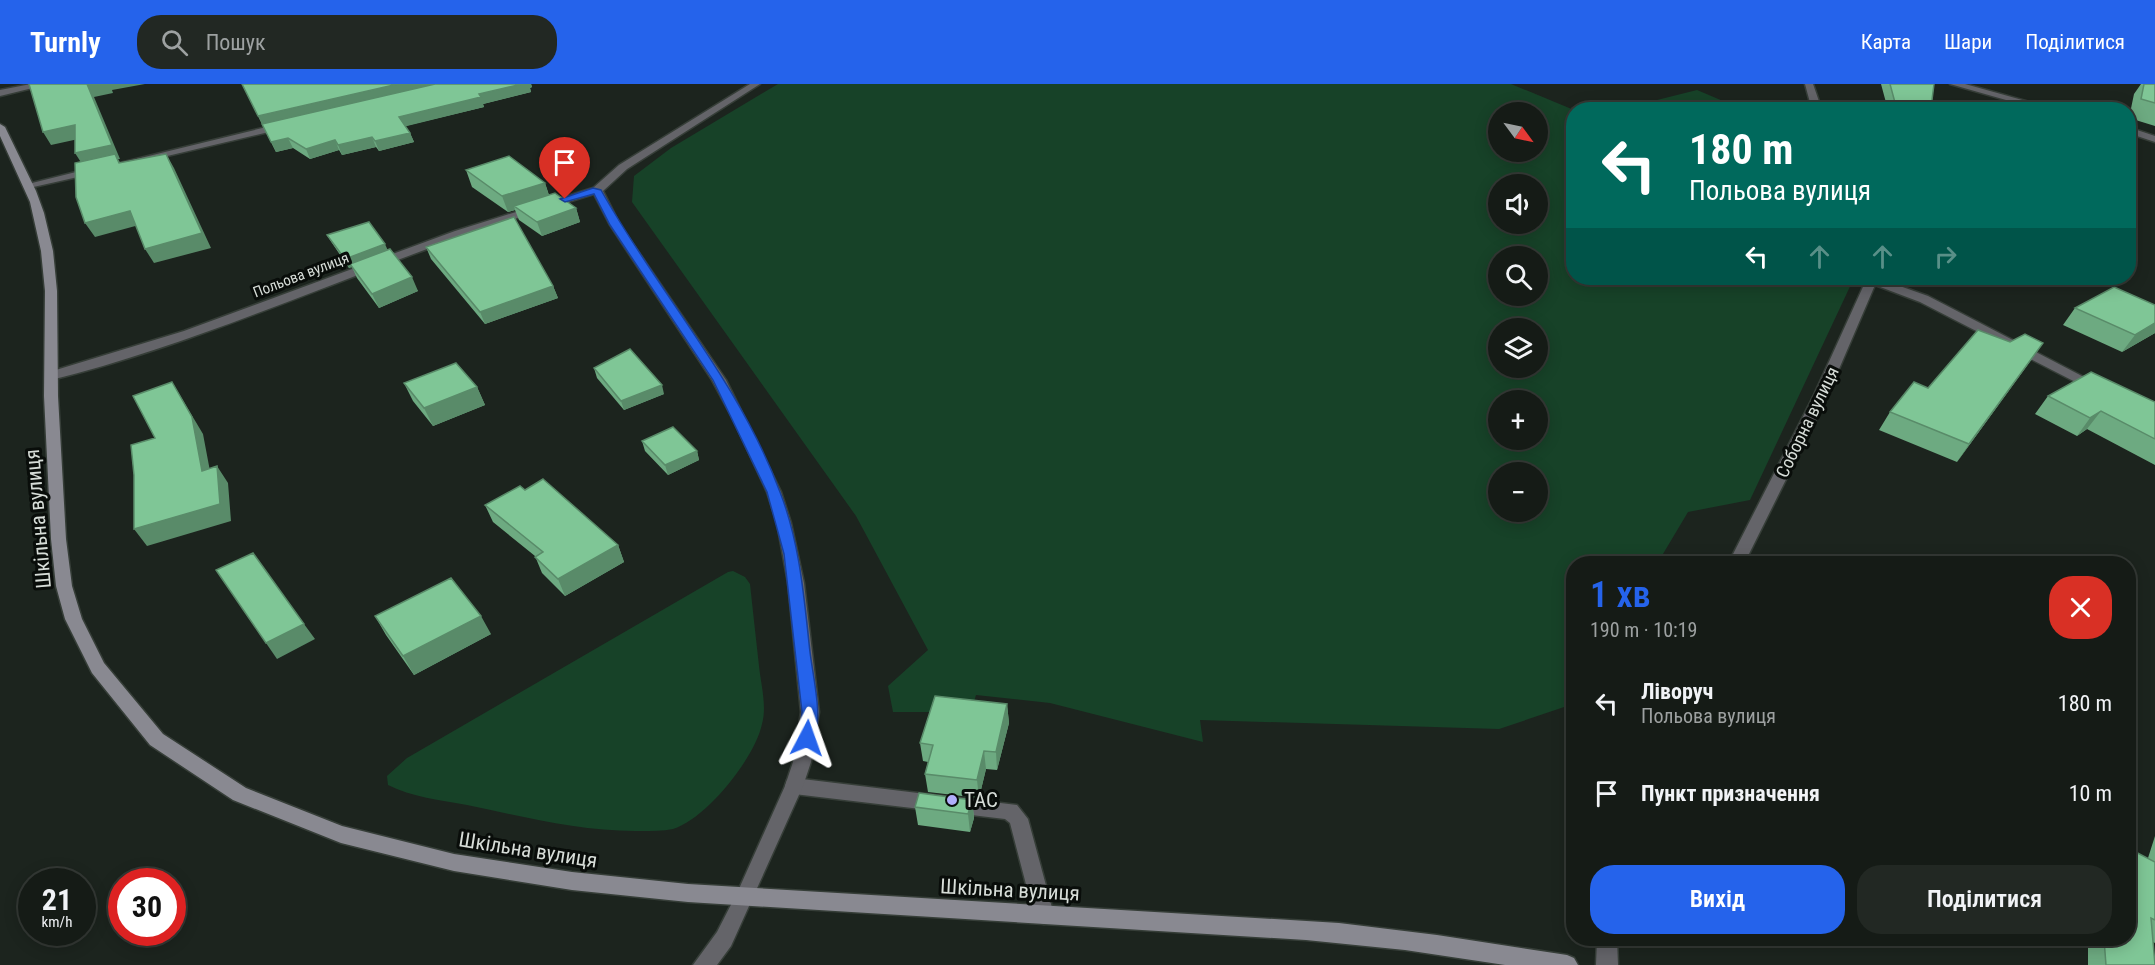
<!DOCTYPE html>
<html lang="uk">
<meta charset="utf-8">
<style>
body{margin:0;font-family:"Roboto Condensed",sans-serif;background:#222823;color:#f1f3f6;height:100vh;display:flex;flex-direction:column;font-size:22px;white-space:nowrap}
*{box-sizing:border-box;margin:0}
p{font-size:20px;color:#9da1a1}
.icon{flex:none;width:33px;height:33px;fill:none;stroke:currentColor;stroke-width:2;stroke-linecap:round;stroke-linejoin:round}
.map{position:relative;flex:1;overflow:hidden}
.details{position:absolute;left:1566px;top:472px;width:570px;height:390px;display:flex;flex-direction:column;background:#151b16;border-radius:24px;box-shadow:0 3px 15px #0003,0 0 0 2px #343935}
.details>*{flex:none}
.banner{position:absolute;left:1566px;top:18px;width:570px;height:183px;border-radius:24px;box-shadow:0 3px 15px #0003,0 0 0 2px #343935;background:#00695c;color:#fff;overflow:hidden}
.needle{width:39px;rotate:123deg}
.buttons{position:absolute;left:1488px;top:18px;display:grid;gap:12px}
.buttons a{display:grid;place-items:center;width:60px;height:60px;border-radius:50%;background:#151b16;box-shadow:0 3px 15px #0003,0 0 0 2px #343935;font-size:30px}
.speed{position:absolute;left:18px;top:784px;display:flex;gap:12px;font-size:30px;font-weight:700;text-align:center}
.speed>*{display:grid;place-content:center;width:78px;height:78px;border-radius:50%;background:#151b16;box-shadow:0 3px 15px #0003,0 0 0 2px #343935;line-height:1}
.speed small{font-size:15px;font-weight:400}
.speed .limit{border:9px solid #d22;background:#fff;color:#111}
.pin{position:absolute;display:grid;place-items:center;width:51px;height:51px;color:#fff;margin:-62px -26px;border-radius:50% 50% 50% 0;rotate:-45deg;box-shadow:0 0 6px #0007}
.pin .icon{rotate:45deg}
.me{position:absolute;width:66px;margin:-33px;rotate:4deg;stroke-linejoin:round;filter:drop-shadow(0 0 4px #0008)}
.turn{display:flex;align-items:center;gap:21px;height:126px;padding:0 24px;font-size:27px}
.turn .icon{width:78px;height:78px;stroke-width:2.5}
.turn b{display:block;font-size:42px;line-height:51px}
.lanes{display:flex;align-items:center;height:57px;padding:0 24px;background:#0003;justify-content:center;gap:30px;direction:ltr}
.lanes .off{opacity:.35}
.round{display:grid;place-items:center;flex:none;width:63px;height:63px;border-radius:24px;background:#222823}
.summary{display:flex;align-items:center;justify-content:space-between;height:102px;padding:0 24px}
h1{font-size:36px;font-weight:600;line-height:45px;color:#2563eb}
.primary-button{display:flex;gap:12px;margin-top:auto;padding:12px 24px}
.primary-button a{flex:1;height:69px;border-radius:24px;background:#2563eb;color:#fff;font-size:24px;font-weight:600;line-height:69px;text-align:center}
.primary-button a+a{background:#222823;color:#f1f3f6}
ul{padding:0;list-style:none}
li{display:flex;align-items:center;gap:18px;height:90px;padding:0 24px}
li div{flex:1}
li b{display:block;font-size:22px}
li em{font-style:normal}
header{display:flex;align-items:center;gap:36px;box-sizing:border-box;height:84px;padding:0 30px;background:#2563eb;color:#fff}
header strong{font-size:28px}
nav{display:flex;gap:33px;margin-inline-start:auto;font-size:21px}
.search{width:420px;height:54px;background:#222823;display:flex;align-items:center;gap:15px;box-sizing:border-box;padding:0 21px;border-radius:24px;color:#9da1a1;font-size:22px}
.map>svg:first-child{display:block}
.green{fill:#174228;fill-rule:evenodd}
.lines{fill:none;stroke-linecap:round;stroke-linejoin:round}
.service-casing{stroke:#363e38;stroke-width:3}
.minor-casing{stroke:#363e38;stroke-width:3}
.secondary-casing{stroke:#363e38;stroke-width:3}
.service{fill:#646469;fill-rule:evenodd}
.minor{fill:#646469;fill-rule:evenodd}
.secondary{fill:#898991;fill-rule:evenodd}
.wall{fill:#6daa81}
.shaded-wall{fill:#598b69}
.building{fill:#7fc696;stroke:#598b69;stroke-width:1.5}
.route{fill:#2563eb;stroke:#184099;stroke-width:1.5}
.poi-dot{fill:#b0aefa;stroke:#090d0a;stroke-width:2}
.labels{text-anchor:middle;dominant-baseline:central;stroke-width:6;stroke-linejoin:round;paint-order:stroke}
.far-street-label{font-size:15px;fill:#d7ddd8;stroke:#090d0a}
.street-label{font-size:18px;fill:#d7ddd8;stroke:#090d0a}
.near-street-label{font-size:21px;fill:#d7ddd8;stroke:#090d0a}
.near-poi-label{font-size:21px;fill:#d7ddd8;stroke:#090d0a;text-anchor:start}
</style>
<header>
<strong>Turnly</strong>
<div class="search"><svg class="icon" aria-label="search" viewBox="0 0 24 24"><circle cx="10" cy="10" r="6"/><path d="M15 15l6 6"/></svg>Пошук</div>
<nav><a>Карта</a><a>Шари</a><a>Поділитися</a></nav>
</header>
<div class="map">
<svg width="2155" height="881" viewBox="0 0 2155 881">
<rect width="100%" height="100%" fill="#1c241e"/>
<!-- green -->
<path class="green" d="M 778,0 L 1511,0 L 1574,26 L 1574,194 L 1854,194 L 1750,416 L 1688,428 L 1657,480 L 1574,480 L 1573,620 L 1499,645 L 1200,636 L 1203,658 L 1050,619 L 976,611 L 971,628 L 893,628 L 888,602 L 928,566 L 856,432 L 632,118 L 634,92 L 671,64 ZM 1498,28 L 1538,28 L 1538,68 L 1498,68 ZM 1498,100 L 1538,100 L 1538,140 L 1498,140 ZM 1498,172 L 1538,172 L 1538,212 L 1498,212 ZM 1498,244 L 1538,244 L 1538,284 L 1498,284 ZM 1498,316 L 1538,316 L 1538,356 L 1498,356 ZM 1498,388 L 1538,388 L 1538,428 L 1498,428 Z
M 1697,6 L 1742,25 L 1621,25 Z
M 733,487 L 745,493 L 750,500 C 753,528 756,555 759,582 C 761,601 767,622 762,640 C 755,674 706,735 673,745 C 663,747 651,747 641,747 C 583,748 524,733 467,721 C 441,716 411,713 388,701 L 387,692 L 407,674 L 728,488 Z"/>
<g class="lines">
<!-- service casing -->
<g class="service-casing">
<path id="service" d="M 794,694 L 1017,721 L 1028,735 L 1054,831 L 1051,838 L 1044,840 L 1037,838 L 1034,831 L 1010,739 L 1005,735 L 794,710 L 787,708 L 785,702 L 787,696 Z"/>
</g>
<!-- minor casing -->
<g class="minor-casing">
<path id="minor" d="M 31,0 L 49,0 L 0,12 L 0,6 Z
M 750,0 L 760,0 L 627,85 L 603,107 L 620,141 L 726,296 L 781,408 L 791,439 L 804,499 L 819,628 L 811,678 L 803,702 L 731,862 L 717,881 L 693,881 L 717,848 L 738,807 L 785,702 L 793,678 L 801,628 L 788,499 L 777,439 L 767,408 L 734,337 L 712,296 L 610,141 L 594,110 C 527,130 461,152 395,177 C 282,219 169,267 51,296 L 45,292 L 46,289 L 184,247 L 455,147 L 593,104 L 619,81 Z
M 1805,0 L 1813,0 L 1822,26 L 1812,26 Z
M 1950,0 L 1965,0 L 2058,26 L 2041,26 Z
M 283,39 L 288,42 L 286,44 L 125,82 L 120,79 Z
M 2128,43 L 2155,52 L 2155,58 L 2128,49 Z
M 96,83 L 100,84 L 100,88 L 29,104 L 24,101 Z
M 1867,194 L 1877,194 L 1928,212 L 2103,303 L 2096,307 L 2091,306 L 1920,218 L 1875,201 L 1827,313 L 1744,480 L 1728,480 L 1813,313 Z
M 1597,855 L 1617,855 L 1618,881 L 1596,881 Z"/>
</g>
<!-- secondary casing -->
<g class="secondary-casing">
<path id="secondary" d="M 0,40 L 5,43 L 36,107 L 44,129 L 53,167 L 57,207 L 58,312 L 66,455 L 72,502 L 82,535 L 104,579 L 163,650 L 246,704 L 342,742 L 454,770 L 572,788 L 688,800 L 1339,839 L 1437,851 L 1567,871 L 1574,874 L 1578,881 L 1505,881 L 1405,866 L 1306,856 L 688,818 L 572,806 L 454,787 L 341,759 L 233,716 L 150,661 L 92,589 L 65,535 L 56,502 L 51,455 L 44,312 L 45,207 L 41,167 L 30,118 L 0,52 Z"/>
</g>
<!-- service -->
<use href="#service" class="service"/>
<!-- minor -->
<use href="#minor" class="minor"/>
<!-- secondary -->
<use href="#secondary" class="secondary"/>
</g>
<!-- wall -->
<path class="wall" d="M 242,0 L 531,0 L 532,3 L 530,4 L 531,8 L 483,20 L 484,23 L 405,42 L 410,49 L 414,58 L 379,67 L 376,63 L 342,71 L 339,66 L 310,75 L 293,64 L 276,68 Z
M 1881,0 L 1934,0 L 1931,24 L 1940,26 L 1888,26 Z
M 2141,0 L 2155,0 L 2155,42 L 2129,34 L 2134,10 Z
M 466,86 L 545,99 L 549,111 L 576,124 L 580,138 L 542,152 L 519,136 L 515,126 L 508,128 L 472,103 Z
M 327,151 L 388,166 L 418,207 L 379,224 L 357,194 L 352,183 L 349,184 L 332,159 Z
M 426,163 L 553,202 L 558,214 L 485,240 L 431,175 Z
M 2155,221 L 2155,249 L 2122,268 L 2063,241 L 2075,224 Z
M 2010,258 L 2043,259 L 2031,276 L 1957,378 L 1879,346 L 1890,328 L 1928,304 Z
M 594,284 L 664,310 L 624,326 L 597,294 Z
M 404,299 L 477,303 L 485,321 L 433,342 L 413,317 Z
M 2048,312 L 2155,318 L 2155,381 L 2087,345 L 2077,352 L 2035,330 Z
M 642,357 L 697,367 L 699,376 L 668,391 L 645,367 Z
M 525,406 L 618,461 L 624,478 L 565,512 L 542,489 L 535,472 L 493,438 L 485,421 Z
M 375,532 L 491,550 L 414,591 L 386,551 Z
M 1007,620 L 1009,639 L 997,686 L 986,685 L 979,714 L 928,708 L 925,690 L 928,678 L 923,677 L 920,659 Z
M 972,716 L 974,734 L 970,748 L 918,741 L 915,723 Z
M 2155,752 L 2155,859 L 2153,858 L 2155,881 L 2088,881 L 2088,855 L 2128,855 L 2148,774 Z"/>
<!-- shaded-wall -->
<path class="shaded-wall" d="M 87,0 L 145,0 L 112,6 L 113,9 L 94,13 L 120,75 L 118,75 L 123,84 L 84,83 L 75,69 Z
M 398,0 L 442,0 L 263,42 L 258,32 Z
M 522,0 L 531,0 L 532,3 L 530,4 L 531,8 L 483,20 L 484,23 L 403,43 L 399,33 L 479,10 Z
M 75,41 L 83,54 L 51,61 L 43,48 Z
M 410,49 L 414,58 L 379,67 L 375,57 Z
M 372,53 L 376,63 L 342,71 L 338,61 Z
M 288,54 L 293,64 L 276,68 L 271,58 Z
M 335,56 L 339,66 L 310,75 L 306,65 Z
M 166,70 L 174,84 L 211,164 L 154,179 L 145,165 Z
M 545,99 L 550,115 L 514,122 L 515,126 L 508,128 L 502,112 Z
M 576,124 L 580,138 L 542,152 L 537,138 Z
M 130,127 L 139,141 L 95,153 L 85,139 Z
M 385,160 L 389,169 L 350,180 L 351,183 L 349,184 L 345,175 Z
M 412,193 L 418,207 L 379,224 L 372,210 Z
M 553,202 L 558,214 L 485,240 L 480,228 Z
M 2155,239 L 2155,249 L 2122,268 L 2135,251 Z
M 2043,259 L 2031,276 L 1957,378 L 1969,360 Z
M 172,298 L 203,350 L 213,403 L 202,387 Z
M 662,301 L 664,310 L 624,326 L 621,317 Z
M 477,303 L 485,321 L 433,342 L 424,324 Z
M 2101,327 L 2087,345 L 2077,352 L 2090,334 Z
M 697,367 L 699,376 L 668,391 L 665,381 Z
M 217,382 L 228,399 L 231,437 L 147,462 L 134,445 Z
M 618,461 L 624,478 L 565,512 L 558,495 Z
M 481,532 L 491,550 L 414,591 L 403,572 Z
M 304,540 L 315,555 L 277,575 L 266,559 Z
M 1007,620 L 1009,639 L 997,686 L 996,668 Z
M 984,667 L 986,685 L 979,714 L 977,696 Z
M 972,716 L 974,734 L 970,748 L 968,730 Z"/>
<!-- building -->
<path class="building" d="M 29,0 L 87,0 L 112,61 L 75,69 L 75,41 L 43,48 Z
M 242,0 L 398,0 L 258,32 Z
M 435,0 L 522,0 L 479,10 L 481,13 L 399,33 L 410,49 L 375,57 L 372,53 L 338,61 L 335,56 L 306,65 L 288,54 L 271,58 L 262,40 Z
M 1890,0 L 1934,0 L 1931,24 L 1940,26 L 1897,26 Z
M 2144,0 L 2155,0 L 2155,19 L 2141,15 Z
M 115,70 L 119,79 L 166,70 L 202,149 L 145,165 L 130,127 L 85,139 L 76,113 L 75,79 Z
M 509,72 L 545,99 L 502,112 L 466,86 Z
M 555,109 L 576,124 L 537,138 L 514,122 Z
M 514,133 L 553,202 L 480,228 L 426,163 Z
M 369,138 L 385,160 L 345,175 L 327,151 Z
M 390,165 L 412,193 L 372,210 L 350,180 Z
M 2114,203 L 2155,221 L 2155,239 L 2135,251 L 2075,224 Z
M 1978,246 L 2010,258 L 2025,250 L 2043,259 L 1969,360 L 1890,328 L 1914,298 L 1928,304 Z
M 630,265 L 662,301 L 621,317 L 594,284 Z
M 456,279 L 477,303 L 424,324 L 404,299 Z
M 2091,288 L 2155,318 L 2155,355 L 2101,327 L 2090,334 L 2048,312 Z
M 172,298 L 192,333 L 202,387 L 217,382 L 220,420 L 134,445 L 134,391 L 131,361 L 155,354 L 133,312 Z
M 673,343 L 697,367 L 665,381 L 642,357 Z
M 543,395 L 618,461 L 558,495 L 535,473 L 543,468 L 485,421 L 520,402 L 525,406 Z
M 253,469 L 304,540 L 266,559 L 216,486 Z
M 451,494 L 481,532 L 403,572 L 375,532 Z
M 935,612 L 1007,620 L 996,668 L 984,667 L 977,696 L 925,690 L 933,661 L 920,659 Z
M 919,709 L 972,716 L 968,730 L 915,723 Z
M 2128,764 L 2155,778 L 2155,836 L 2151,834 L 2155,881 L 2106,881 L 2104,855 L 2128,855 Z"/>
<!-- route -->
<path class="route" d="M 593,104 L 601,106 C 658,208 739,297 780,408 C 800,459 804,514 810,568 C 813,593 824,636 813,659 L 807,660 L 802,659 L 799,654 L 802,628 L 784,470 L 767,408 L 713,296 L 610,141 L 594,110 L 565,118 L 560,115 Z"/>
<!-- markers -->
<circle class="poi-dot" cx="952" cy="716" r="6"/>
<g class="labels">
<!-- far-street labels -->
<g class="far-street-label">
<text transform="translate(301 191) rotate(-21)">Польова вулиця</text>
</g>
<!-- street labels -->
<g class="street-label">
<text transform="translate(1807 338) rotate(-64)">Соборна вулиця</text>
</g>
<!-- near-street labels -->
<g class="near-street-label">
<text transform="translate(38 435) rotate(-95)">Шкільна вулиця</text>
<text transform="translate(528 766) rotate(9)">Шкільна вулиця</text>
<text transform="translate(1010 806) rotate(3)">Шкільна вулиця</text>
</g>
<!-- near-poi labels -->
<g class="near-poi-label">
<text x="964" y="716">ТАС</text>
</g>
</g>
</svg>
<div class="buttons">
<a><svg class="needle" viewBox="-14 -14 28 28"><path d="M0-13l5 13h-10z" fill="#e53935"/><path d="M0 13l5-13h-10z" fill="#9da1a1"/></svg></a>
<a><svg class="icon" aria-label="sound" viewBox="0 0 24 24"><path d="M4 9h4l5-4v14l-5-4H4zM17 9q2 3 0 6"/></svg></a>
<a><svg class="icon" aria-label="search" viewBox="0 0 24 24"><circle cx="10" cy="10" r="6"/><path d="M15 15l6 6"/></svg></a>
<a><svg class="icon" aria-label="layers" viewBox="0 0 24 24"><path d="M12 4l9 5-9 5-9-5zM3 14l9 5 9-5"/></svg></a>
<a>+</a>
<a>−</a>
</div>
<div class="speed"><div>21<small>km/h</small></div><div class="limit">30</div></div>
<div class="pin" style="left:565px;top:115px;background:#d93025"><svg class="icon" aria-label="arrive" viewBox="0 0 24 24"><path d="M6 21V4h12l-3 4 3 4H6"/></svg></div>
<svg class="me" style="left:807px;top:654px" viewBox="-20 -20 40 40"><path d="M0-17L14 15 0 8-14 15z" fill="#2563eb" stroke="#fff" stroke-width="4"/></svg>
<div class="banner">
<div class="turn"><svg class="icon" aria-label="left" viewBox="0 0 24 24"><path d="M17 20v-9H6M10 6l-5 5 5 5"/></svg><div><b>180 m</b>Польова вулиця</div></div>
<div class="lanes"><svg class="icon" aria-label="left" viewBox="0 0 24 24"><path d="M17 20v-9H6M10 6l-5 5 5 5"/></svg><svg class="icon off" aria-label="ahead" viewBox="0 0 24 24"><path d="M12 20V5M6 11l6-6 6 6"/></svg><svg class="icon off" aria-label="ahead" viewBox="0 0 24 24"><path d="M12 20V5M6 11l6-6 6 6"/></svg><svg class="icon off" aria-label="right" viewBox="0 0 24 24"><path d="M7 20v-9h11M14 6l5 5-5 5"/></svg></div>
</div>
<section class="details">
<div class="summary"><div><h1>1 хв</h1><p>190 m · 10:19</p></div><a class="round" style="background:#d93025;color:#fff"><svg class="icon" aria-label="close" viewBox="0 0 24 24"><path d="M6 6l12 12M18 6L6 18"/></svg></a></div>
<ul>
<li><svg class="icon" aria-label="left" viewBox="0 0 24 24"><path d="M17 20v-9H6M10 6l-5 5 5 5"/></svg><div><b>Ліворуч</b><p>Польова вулиця</p></div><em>180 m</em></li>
<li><svg class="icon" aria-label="arrive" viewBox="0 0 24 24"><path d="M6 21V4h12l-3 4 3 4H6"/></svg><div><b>Пункт призначення</b></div><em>10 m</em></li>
</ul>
<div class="primary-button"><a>Вихід</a><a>Поділитися</a></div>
</section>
</div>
